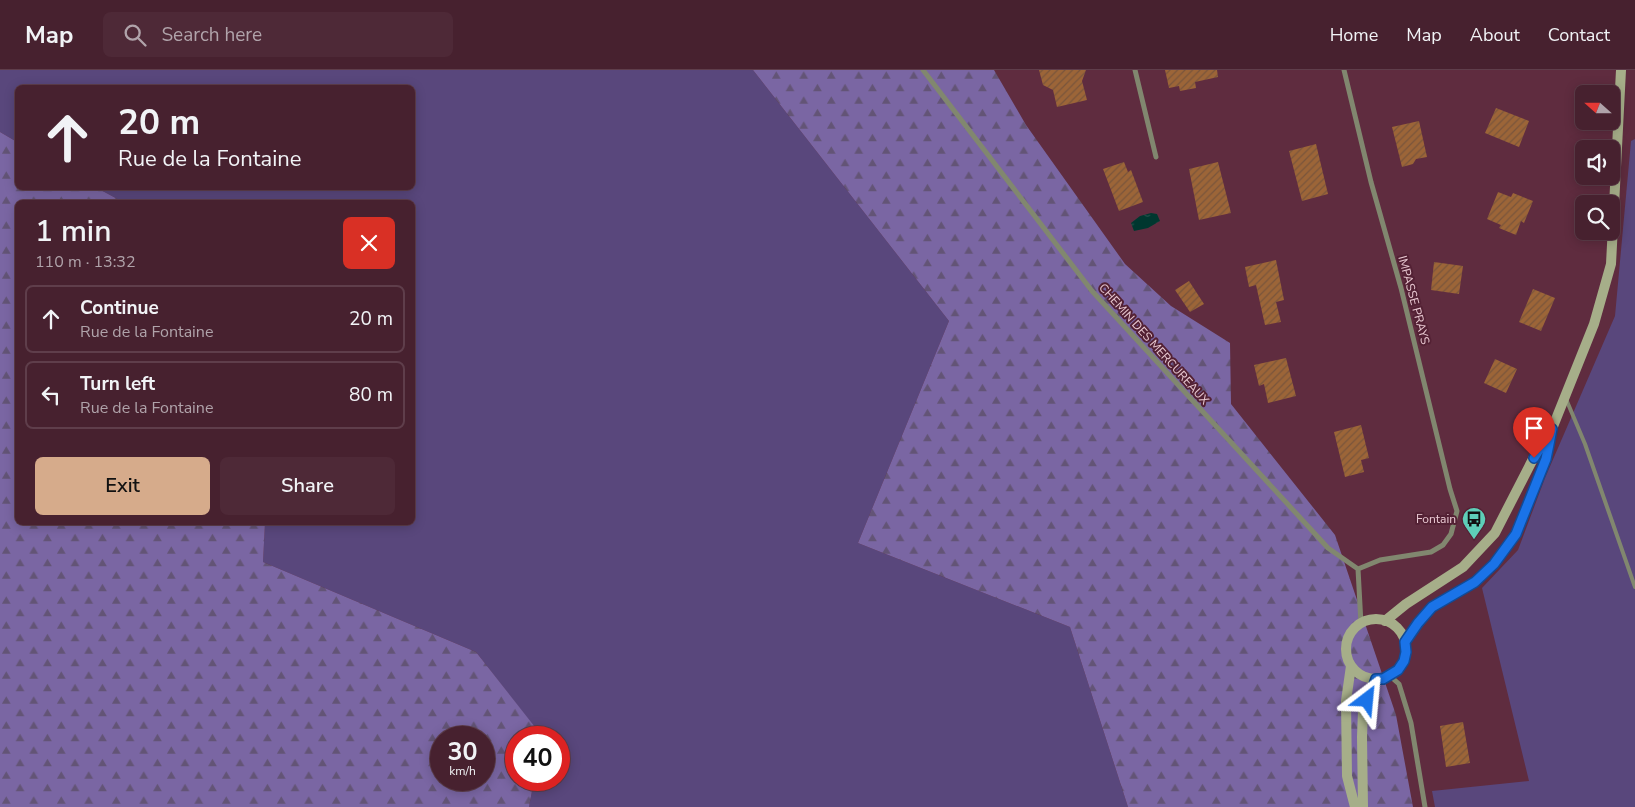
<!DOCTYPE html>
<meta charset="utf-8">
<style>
body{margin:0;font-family:"Nunito Sans",sans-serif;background:#4e2937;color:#f1f3f6;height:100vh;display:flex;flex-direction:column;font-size:19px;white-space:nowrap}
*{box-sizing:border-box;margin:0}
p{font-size:16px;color:#b0a3aa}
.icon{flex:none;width:28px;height:28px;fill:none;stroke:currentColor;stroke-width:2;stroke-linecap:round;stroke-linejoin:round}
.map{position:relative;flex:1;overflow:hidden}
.drawer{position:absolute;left:15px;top:130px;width:400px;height:325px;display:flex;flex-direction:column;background:#47212f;border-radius:8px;box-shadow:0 2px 12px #0003,0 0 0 1px #5f3e4b}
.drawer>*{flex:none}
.banner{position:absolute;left:15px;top:15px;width:400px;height:105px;border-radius:8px;box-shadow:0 2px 12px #0003,0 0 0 1px #5f3e4b;background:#47212f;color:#f1f3f6;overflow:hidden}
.needle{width:32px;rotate:291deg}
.controls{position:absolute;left:1575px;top:15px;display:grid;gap:10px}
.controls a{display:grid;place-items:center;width:45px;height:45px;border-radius:8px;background:#47212f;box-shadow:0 2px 12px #0003,0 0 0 1px #5f3e4b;font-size:25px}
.speed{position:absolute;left:430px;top:656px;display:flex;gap:10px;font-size:25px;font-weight:700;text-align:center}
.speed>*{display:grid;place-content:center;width:65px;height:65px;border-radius:50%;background:#47212f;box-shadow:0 2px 12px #0003,0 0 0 1px #5f3e4b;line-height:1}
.speed small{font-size:12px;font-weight:400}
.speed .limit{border:8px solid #d22;background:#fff;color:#111}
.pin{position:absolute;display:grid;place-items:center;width:42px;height:42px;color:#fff;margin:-51px -21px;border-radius:50% 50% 50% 0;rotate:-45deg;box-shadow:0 0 5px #0007}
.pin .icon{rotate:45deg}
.me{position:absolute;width:55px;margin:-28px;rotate:29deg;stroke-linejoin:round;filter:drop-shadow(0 0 4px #0008)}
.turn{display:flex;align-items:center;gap:18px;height:105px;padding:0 20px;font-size:22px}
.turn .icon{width:65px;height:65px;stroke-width:2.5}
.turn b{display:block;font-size:35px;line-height:42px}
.round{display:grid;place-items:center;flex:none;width:52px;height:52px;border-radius:8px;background:#4e2937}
.overview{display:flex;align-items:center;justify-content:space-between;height:85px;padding:0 20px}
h1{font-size:30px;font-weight:600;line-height:38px}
.cta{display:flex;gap:10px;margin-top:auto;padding:10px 20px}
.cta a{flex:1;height:58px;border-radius:8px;background:#d6ab8b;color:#111;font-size:20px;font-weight:600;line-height:58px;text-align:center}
.cta a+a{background:#4e2937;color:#f1f3f6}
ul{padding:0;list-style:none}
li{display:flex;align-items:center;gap:15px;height:68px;margin:0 10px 8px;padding:0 10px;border:2px solid #5f3e4b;border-radius:8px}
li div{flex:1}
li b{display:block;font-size:19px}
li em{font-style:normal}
header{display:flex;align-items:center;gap:30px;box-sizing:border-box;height:70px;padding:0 25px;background:#47212f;border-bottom:1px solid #5f3e4b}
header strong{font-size:24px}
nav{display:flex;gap:28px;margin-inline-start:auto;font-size:18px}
.search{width:350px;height:45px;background:#4e2937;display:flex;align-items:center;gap:12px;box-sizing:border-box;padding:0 18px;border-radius:8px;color:#b0a3aa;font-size:19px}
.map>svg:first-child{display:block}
.green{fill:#59477c}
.forest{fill:url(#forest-firs);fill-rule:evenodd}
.water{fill:url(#water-ripples)}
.building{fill:url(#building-hatch)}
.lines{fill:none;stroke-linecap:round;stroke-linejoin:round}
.lane{stroke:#81876f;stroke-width:4}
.street{stroke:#81876f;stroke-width:5}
.secondary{stroke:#a6ae89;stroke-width:10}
.route-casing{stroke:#114b97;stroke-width:12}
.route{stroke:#1a73e8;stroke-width:9}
.labels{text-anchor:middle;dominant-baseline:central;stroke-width:4;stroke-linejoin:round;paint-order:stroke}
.street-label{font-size:12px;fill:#eacad3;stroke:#532134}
.poi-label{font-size:12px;fill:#eacad3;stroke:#532134;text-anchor:end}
</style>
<header>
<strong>Map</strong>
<div class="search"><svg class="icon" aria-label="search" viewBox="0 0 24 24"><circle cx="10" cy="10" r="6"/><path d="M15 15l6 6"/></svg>Search here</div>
<nav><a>Home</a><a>Map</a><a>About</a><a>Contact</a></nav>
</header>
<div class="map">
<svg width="1635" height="737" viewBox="0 0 1635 737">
<defs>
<pattern id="forest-firs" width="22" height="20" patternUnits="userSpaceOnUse" patternTransform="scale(1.25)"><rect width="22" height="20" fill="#7a66a3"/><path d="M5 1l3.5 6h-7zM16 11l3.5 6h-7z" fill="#635476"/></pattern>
<pattern id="water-ripples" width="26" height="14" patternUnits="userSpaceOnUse" patternTransform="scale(1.25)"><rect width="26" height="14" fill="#00372f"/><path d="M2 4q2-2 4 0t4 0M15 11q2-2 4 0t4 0" fill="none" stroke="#25534c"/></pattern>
<pattern id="building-hatch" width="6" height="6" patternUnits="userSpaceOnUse" patternTransform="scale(1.25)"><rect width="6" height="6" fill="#9c6538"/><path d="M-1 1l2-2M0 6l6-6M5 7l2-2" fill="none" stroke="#7a553b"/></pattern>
</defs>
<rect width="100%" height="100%" fill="#5f2c3f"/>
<!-- green -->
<path class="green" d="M 0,0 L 753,0 L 949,251 L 858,473 L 1070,557 L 1128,737 L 529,737 L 534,710 L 559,710 L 559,668 L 542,667 L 476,582 L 263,492 L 265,453 L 412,452 L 412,132 L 123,132 L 97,118 L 412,118 L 412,18 L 18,18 L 17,72 L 0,62 Z
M 1635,69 L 1635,737 L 1435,737 L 1432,721 L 1529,711 L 1482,518 L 1518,480 L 1545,408 L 1615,246 L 1631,71 Z"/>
<!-- forest -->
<path class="forest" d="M 753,0 L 994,0 L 1026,55 L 1125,194 L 1171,236 L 1230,273 L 1231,334 L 1335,465 L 1396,645 L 1413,737 L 1128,737 L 1070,557 L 858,473 L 949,251 Z
M 0,62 L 17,72 L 18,118 L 97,118 L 123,132 L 18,132 L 18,452 L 265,453 L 263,492 L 476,582 L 542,666 L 516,668 L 516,710 L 534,710 L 529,737 L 0,737 ZM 441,668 L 484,668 L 484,710 L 441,710 Z"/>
<!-- water -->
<path class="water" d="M 1151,143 L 1157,144 L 1160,151 L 1148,158 L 1134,161 L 1131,153 L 1140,146 Z"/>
<!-- building -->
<path class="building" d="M 1039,0 L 1086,0 L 1082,11 L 1087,30 L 1057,37 L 1053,20 L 1043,15 Z
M 1165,0 L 1217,0 L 1218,7 L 1195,12 L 1196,18 L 1180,21 L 1179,16 L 1169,18 Z
M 1496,38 L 1529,51 L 1519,77 L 1485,63 Z
M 1419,51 L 1427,87 L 1416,89 L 1413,94 L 1402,97 L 1392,57 Z
M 1316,74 L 1328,124 L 1302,131 L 1289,81 Z
M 1124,92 L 1128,102 L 1131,100 L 1143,132 L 1119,141 L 1103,99 Z
M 1218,92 L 1231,143 L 1199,150 L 1189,99 Z
M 1498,122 L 1511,127 L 1513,123 L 1533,131 L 1524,153 L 1521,151 L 1516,165 L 1499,158 L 1501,155 L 1487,149 Z
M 1276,190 L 1284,230 L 1276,232 L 1281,252 L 1265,255 L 1256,215 L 1249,217 L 1245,197 Z
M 1434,192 L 1463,196 L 1459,224 L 1431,220 Z
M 1189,211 L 1204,234 L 1190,242 L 1175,220 Z
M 1533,219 L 1555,228 L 1541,261 L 1519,252 Z
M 1286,288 L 1296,326 L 1268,333 L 1264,314 L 1259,316 L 1254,295 Z
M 1495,289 L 1517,299 L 1506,323 L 1484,313 Z
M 1361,355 L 1369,388 L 1361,390 L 1364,402 L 1345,407 L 1334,362 Z
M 1463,652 L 1470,693 L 1446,697 L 1440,656 Z"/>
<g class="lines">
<!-- lane -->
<path class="lane" d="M 1566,329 L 1585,374 L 1635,517"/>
<!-- street -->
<path class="street" d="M 923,0 L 1092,221 L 1328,478 L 1358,499
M 1135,0 L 1156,87
M 1344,0 L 1371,112 L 1401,218 L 1450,419 L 1457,441 L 1451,464 L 1443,475 L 1431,482 L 1380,490 L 1358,499
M 1358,499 L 1361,554
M 1390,606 L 1399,614 L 1411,653 L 1425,737"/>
<!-- secondary -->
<path class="secondary" d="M1346 579a30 30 0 1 1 60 0a30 30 0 1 1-60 0Z
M 1385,551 L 1406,534 L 1463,497 L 1495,463 L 1534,387 L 1552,359 L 1594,254 L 1611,194 L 1621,0
M 1405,572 L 1418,553 L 1432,537 L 1475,512 L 1494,494 L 1516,464 L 1546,389 L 1550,366
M 1351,596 L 1346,631 L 1347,706 L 1355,737
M 1363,737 L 1362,667 L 1363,641 L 1376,609"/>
</g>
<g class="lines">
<!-- route casing -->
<g class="route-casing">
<path id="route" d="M 1367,630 L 1372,621 L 1376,609 L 1383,609 L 1398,600 L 1404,591 L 1406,582 L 1405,572 L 1418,553 L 1432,537 L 1475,512 L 1494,494 L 1516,464 L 1546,389 L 1552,359 L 1534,388"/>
</g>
<!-- route -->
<use href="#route" class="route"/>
</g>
<!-- icons -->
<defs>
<g id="bus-pin" transform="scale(1.25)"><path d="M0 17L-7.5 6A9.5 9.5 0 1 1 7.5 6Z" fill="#5eceb8" stroke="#532134"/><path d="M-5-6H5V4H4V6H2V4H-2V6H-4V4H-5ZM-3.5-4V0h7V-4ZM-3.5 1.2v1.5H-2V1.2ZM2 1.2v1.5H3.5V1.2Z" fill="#111"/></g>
</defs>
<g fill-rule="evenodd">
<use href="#bus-pin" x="1474" y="449"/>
</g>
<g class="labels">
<!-- street labels -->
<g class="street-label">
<text transform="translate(1414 230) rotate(75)">IMPASSE PRAYS</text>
<text transform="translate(1154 274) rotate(48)">CHEMIN DES MERCUREAUX</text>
</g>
<!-- poi labels -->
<g class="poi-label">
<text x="1456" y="449">Fontain</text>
</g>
</g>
</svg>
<div class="controls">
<a><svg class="needle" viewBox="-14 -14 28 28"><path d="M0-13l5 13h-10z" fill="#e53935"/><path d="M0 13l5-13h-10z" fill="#b0a3aa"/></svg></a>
<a><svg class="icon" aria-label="sound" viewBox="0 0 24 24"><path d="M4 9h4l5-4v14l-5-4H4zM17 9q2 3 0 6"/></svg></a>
<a><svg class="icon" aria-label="search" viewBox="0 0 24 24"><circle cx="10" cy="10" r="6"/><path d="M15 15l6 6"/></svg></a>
</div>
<div class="speed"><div>30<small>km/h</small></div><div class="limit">40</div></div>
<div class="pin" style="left:1534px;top:388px;background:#d93025"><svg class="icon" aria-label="arrive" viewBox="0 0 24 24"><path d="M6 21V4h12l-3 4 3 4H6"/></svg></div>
<svg class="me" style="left:1367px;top:630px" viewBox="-20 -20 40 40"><path d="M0-17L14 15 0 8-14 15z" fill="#1a73e8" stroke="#fff" stroke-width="4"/></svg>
<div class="banner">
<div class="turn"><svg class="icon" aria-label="ahead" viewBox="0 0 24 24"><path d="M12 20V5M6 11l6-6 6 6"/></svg><div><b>20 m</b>Rue de la Fontaine</div></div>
</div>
<section class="drawer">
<div class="overview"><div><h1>1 min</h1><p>110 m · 13:32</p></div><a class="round" style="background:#d93025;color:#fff"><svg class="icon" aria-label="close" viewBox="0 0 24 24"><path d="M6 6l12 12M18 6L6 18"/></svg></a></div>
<ul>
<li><svg class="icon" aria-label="ahead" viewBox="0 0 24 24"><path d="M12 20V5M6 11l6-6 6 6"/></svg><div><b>Continue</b><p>Rue de la Fontaine</p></div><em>20 m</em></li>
<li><svg class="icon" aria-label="left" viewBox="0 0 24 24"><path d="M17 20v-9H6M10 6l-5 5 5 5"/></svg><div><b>Turn left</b><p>Rue de la Fontaine</p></div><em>80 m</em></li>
</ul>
<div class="cta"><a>Exit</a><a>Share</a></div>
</section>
</div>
